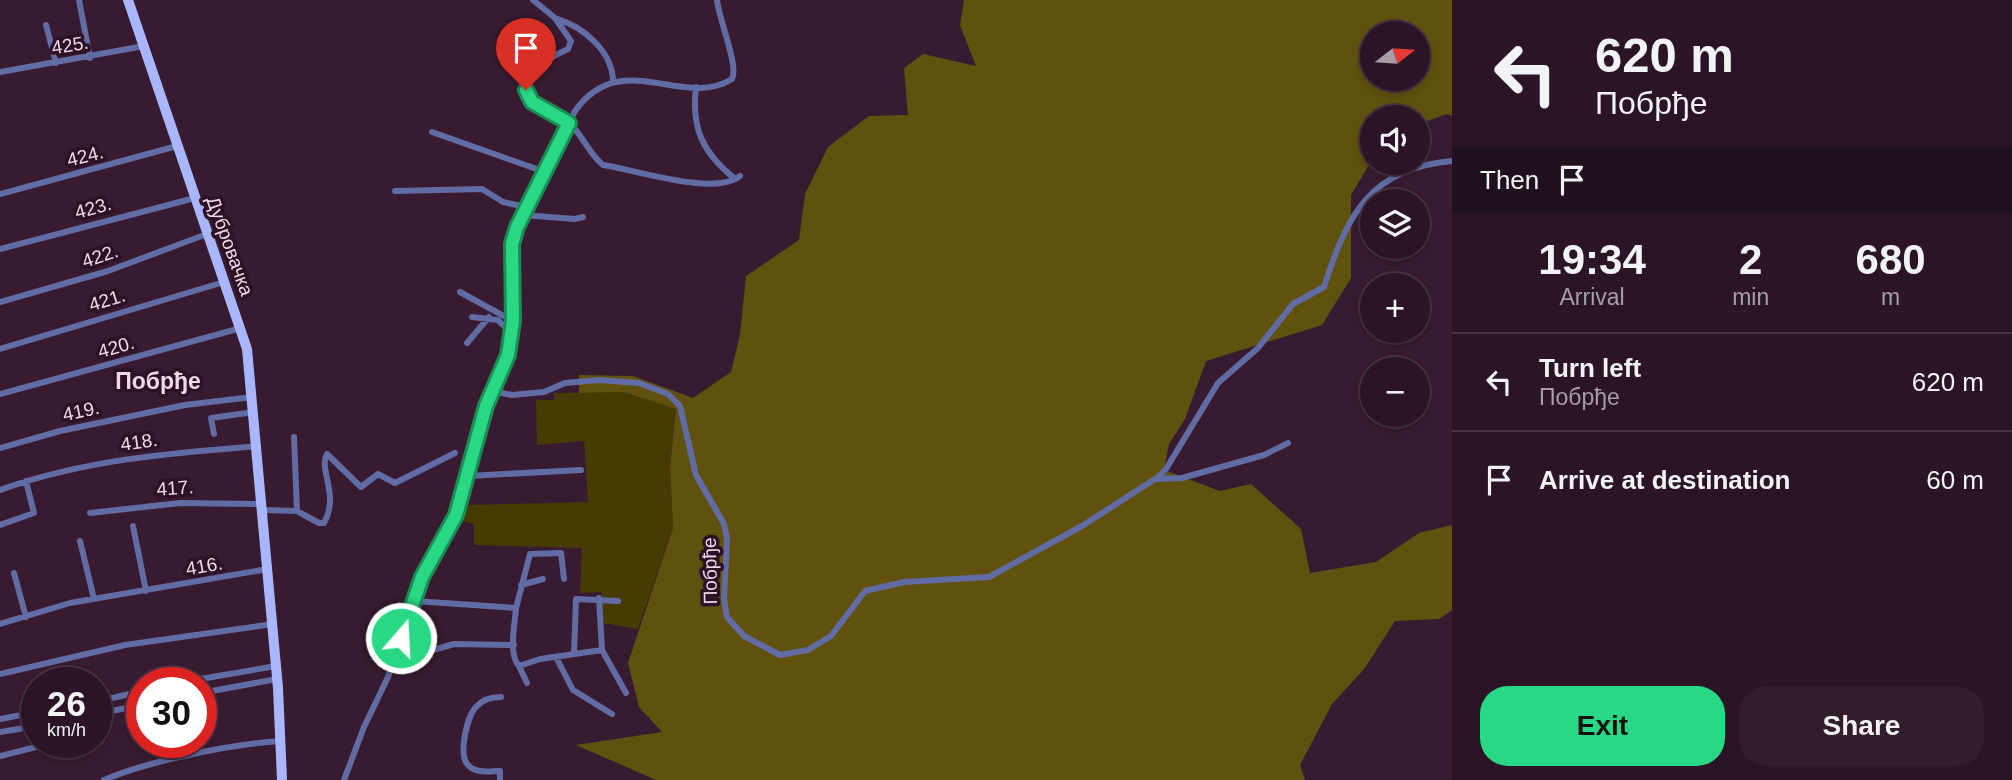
<!DOCTYPE html>
<meta charset="utf-8">
<style>
body{margin:0;font-family:Arial,sans-serif;background:#321d2d;color:#f1f3f6;height:100vh;display:flex;flex-direction:column;font-size:26px;white-space:nowrap}
*{box-sizing:border-box;margin:0}
p{font-size:23px;color:#a59ea7}
.icon{flex:none;width:38px;height:38px;fill:none;stroke:currentColor;stroke-width:2;stroke-linecap:round;stroke-linejoin:round}
.map{position:relative;flex:1;overflow:hidden}
.panel{display:flex;flex-direction:column;background:#2a1425;width:560px}
.panel>*{flex:none}
.guide{background:#2a1425;color:#f1f3f6;overflow:hidden}
.needle{width:46px;rotate:73deg}
.fabs{position:absolute;left:1360px;top:21px;display:grid;gap:14px}
.fabs a{display:grid;place-items:center;width:70px;height:70px;border-radius:50%;background:#2a1425;box-shadow:0 4px 10px #0003,0 0 0 2px #463342;font-size:35px}
.speed{position:absolute;left:21px;top:667px;display:flex;gap:14px;font-size:35px;font-weight:700;text-align:center}
.speed>*{display:grid;place-content:center;width:91px;height:91px;border-radius:50%;background:#2a1425;box-shadow:0 4px 10px #0003,0 0 0 2px #463342;line-height:1}
.speed small{font-size:18px;font-weight:400}
.speed .limit{border:10px solid #d22;background:#fff;color:#111}
.pin{position:absolute;display:grid;place-items:center;width:60px;height:60px;color:#fff;margin:-72px -30px;border-radius:50% 50% 50% 0;rotate:-45deg;box-shadow:0 0 7px #0007}
.pin .icon{rotate:45deg}
.me{position:absolute;width:77px;margin:-38px;rotate:19deg;stroke-linejoin:round;filter:drop-shadow(0 0 5px #0008)}
.turn{display:flex;align-items:center;gap:24px;height:147px;padding:0 28px;font-size:32px}
.turn .icon{width:91px;height:91px;stroke-width:2.5}
.turn b{display:block;font-size:49px;line-height:60px}
.then{display:flex;align-items:center;height:66px;padding:0 28px;background:#0003;gap:14px;font-size:26px}
.eta{display:flex;justify-content:space-evenly;align-items:center;height:119px;text-align:center}
.eta b{font-size:42px;font-weight:800;line-height:49px}
.action{display:flex;gap:14px;margin-top:auto;padding:14px 28px}
.action a{flex:1;height:80px;border-radius:28px;background:#28d885;color:#111;font-size:28px;font-weight:800;line-height:80px;text-align:center}
.action a+a{background:#321d2d;color:#f1f3f6}
ul{padding:0;list-style:none}
li{display:flex;align-items:center;gap:21px;height:98px;padding:0 28px;border-top:2px solid #463342}
li div{flex:1}
li b{display:block;font-size:26px}
li em{font-style:normal}
main{display:flex;flex:1;min-height:0}
.map>svg:first-child{display:block}
.green{fill:#463b03}
.forest{fill:#60510f;fill-rule:evenodd}
.lines{fill:none;stroke-linecap:round;stroke-linejoin:round}
.street{stroke:#626ca4;stroke-width:6}
.primary{stroke:#a9b6fc;stroke-width:10}
.route-casing{stroke:#1a8c56;stroke-width:18}
.route{stroke:#28d885;stroke-width:12}
.labels{text-anchor:middle;dominant-baseline:central;stroke-width:7;stroke-linejoin:round;paint-order:stroke}
.street-label{font-size:19px;fill:#edd9e7;stroke:#2d1127}
.quarter-label{font-size:23px;font-weight:bold;fill:#edd9e7;stroke:#2d1127}
</style>
<main>
<div class="map">
<svg width="1452" height="780" viewBox="0 0 1452 780">
<rect width="100%" height="100%" fill="#381b31"/>
<!-- green -->
<path class="green" d="M 624,392 L 676,409 L 670,467 L 673,528 L 638,629 L 603,623 L 601,592 L 580,593 L 582,548 L 474,545 L 474,524 L 460,520 L 467,505 L 588,502 L 584,441 L 537,445 L 536,400 L 554,400 L 554,393 Z"/>
<!-- forest -->
<path class="forest" d="M 964,0 L 1452,0 L 1452,116 L 1447,114 L 1418,124 L 1418,117 L 1372,117 L 1372,160 L 1351,195 L 1351,278 L 1322,325 L 1206,361 L 1185,419 L 1169,444 L 1164,470 L 1220,491 L 1251,484 L 1301,529 L 1310,573 L 1376,562 L 1419,533 L 1452,525 L 1452,610 L 1439,619 L 1395,621 L 1365,668 L 1332,704 L 1300,765 L 1305,780 L 656,780 L 576,745 L 662,732 L 639,707 L 628,663 L 673,528 L 670,467 L 676,409 L 624,392 L 579,393 L 579,375 L 633,376 L 693,398 L 731,372 L 740,335 L 746,276 L 799,240 L 805,194 L 828,147 L 869,116 L 908,115 L 904,68 L 923,54 L 976,66 L 960,25 ZM 1372,33 L 1418,33 L 1418,79 L 1372,79 Z"/>
<g class="lines">
<!-- street -->
<path class="street" d="M 79,0 L 90,58
M 533,0 L 555,18 L 571,41 L 568,49 C 553,56 505,79 531,101 C 542,111 558,113 569,123 C 583,135 588,153 603,165 C 633,169 715,197 740,176
M 557,19 C 584,27 613,52 613,82
M 46,25 L 56,63
M 0,72 L 144,46
M 696,87 C 691,129 703,153 735,179
M 432,132 L 545,172
M 395,191 L 482,189 L 503,202 L 526,207
M 0,194 L 177,146
M 523,215 L 575,219 L 583,217
M 0,249 L 195,198
M 460,292 L 513,321
M 0,302 L 108,271 L 207,234
M 472,317 L 498,320 L 512,334
M 467,343 L 489,317
M 0,349 L 224,282
M 491,391 L 512,395 L 544,392 L 565,383 L 599,380 L 639,383 L 668,394 L 680,406 L 696,475 L 724,524 L 727,538 L 724,599 L 727,617 L 744,636 L 780,655 L 808,650 L 831,636 L 865,591 L 904,582 L 989,577 L 1082,526 L 1155,479 L 1182,478 L 1264,455 L 1288,443
M 0,394 L 241,328
M 214,434 L 211,418 L 254,412
M 294,437 L 297,511
M 0,448 L 60,431 L 185,405 L 252,397
M 468,476 L 581,470
M 1157,478 L 1166,469 L 1218,383 L 1258,348 L 1293,304 L 1324,287 C 1347,215 1370,168 1452,161
M 0,490 C 83,460 170,453 258,446
M 263,510 L 297,511 L 319,523 L 324,523 C 340,495 318,469 327,454 L 361,487 L 378,474 L 395,483 L 455,453
M 90,513 L 180,503 L 262,504
M 0,525 L 34,513 L 26,481
M 133,526 L 146,591
M 80,541 L 94,599
M 14,573 L 26,617
M 521,585 L 543,579
M 599,598 L 602,650 L 626,693
M 414,601 L 516,608 C 515,624 508,654 519,666 L 540,659 L 602,650
M 516,608 L 530,554 L 561,553 L 564,579
M 0,624 L 70,603 L 268,569
M 574,654 L 576,599 L 618,601
M 395,656 L 416,655 L 454,644 L 514,645
M 556,657 L 573,690 L 612,714
M 519,666 L 527,683
M 0,674 L 125,645 L 273,624
M 183,682 L 276,666
M 201,693 L 277,679
M 96,702 L 142,691
M 96,714 L 142,705
M 0,719 L 37,712
M 0,732 L 37,726
M 0,756 L 44,745
M 104,780 C 148,761 232,744 281,741
M 344,780 L 364,727 L 388,677 L 422,577 L 456,515 L 486,406 L 508,355 L 512,334 L 512,244 L 517,227 L 575,111 C 622,46 683,110 732,79 C 739,66 719,20 717,0
M 500,780 L 500,771 C 489,771 476,774 468,765 C 458,755 467,716 476,707 C 482,700 492,697 501,697"/>
<!-- primary -->
<path class="primary" d="M 128,0 L 247,349 L 278,688 L 282,780"/>
</g>
<g class="lines">
<!-- route casing -->
<g class="route-casing">
<path id="route" d="M 401,638 L 422,577 L 456,515 L 486,406 L 508,355 L 513,321 L 512,244 L 517,227 L 569,123 L 532,102 L 526,90"/>
</g>
<!-- route -->
<use href="#route" class="route"/>
</g>
<g class="labels">
<!-- street labels -->
<g class="street-label">
<text transform="translate(70 45) rotate(-9)">425.</text>
<text transform="translate(85 156) rotate(-14)">424.</text>
<text transform="translate(93 208) rotate(-15)">423.</text>
<text transform="translate(230 246) rotate(70)">Дубровачка</text>
<text transform="translate(100 256) rotate(-18)">422.</text>
<text transform="translate(107 300) rotate(-17)">421.</text>
<text transform="translate(116 347) rotate(-16)">420.</text>
<text transform="translate(81 411) rotate(-12)">419.</text>
<text transform="translate(139 442) rotate(-8)">418.</text>
<text transform="translate(175 488) rotate(-4)">417.</text>
<text transform="translate(204 566) rotate(-10)">416.</text>
<text transform="translate(710 571) rotate(-91)">Побрђе</text>
</g>
<!-- quarter labels -->
<g class="quarter-label">
<text x="158" y="381">Побрђе</text>
</g>
</g>
</svg>
<div class="fabs">
<a><svg class="needle" viewBox="-14 -14 28 28"><path d="M0-13l5 13h-10z" fill="#e53935"/><path d="M0 13l5-13h-10z" fill="#a59ea7"/></svg></a>
<a><svg class="icon" aria-label="sound" viewBox="0 0 24 24"><path d="M4 9h4l5-4v14l-5-4H4zM17 9q2 3 0 6"/></svg></a>
<a><svg class="icon" aria-label="layers" viewBox="0 0 24 24"><path d="M12 4l9 5-9 5-9-5zM3 14l9 5 9-5"/></svg></a>
<a>+</a>
<a>−</a>
</div>
<div class="speed"><div>26<small>km/h</small></div><div class="limit">30</div></div>
<div class="pin" style="left:526px;top:90px;background:#d93025"><svg class="icon" aria-label="arrive" viewBox="0 0 24 24"><path d="M6 21V4h12l-3 4 3 4H6"/></svg></div>
<svg class="me" style="left:401px;top:638px" viewBox="-20 -20 40 40"><circle r="17" fill="#28d885" stroke="#fff" stroke-width="3"/><path d="M0-11L8 9 0 5-8 9z" fill="#fff"/></svg>
</div>
<section class="panel">
<div class="guide">
<div class="turn"><svg class="icon" aria-label="left" viewBox="0 0 24 24"><path d="M17 20v-9H6M10 6l-5 5 5 5"/></svg><div><b>620 m</b>Побрђе</div></div>
<div class="then">Then<svg class="icon" aria-label="arrive" viewBox="0 0 24 24"><path d="M6 21V4h12l-3 4 3 4H6"/></svg></div>
</div>
<div class="eta">
<div><b>19:34</b><p>Arrival</p></div>
<div><b>2</b><p>min</p></div>
<div><b>680</b><p>m</p></div>
</div>
<ul>
<li><svg class="icon" aria-label="left" viewBox="0 0 24 24"><path d="M17 20v-9H6M10 6l-5 5 5 5"/></svg><div><b>Turn left</b><p>Побрђе</p></div><em>620 m</em></li>
<li><svg class="icon" aria-label="arrive" viewBox="0 0 24 24"><path d="M6 21V4h12l-3 4 3 4H6"/></svg><div><b>Arrive at destination</b></div><em>60 m</em></li>
</ul>
<div class="action"><a>Exit</a><a>Share</a></div>
</section>
</main>
